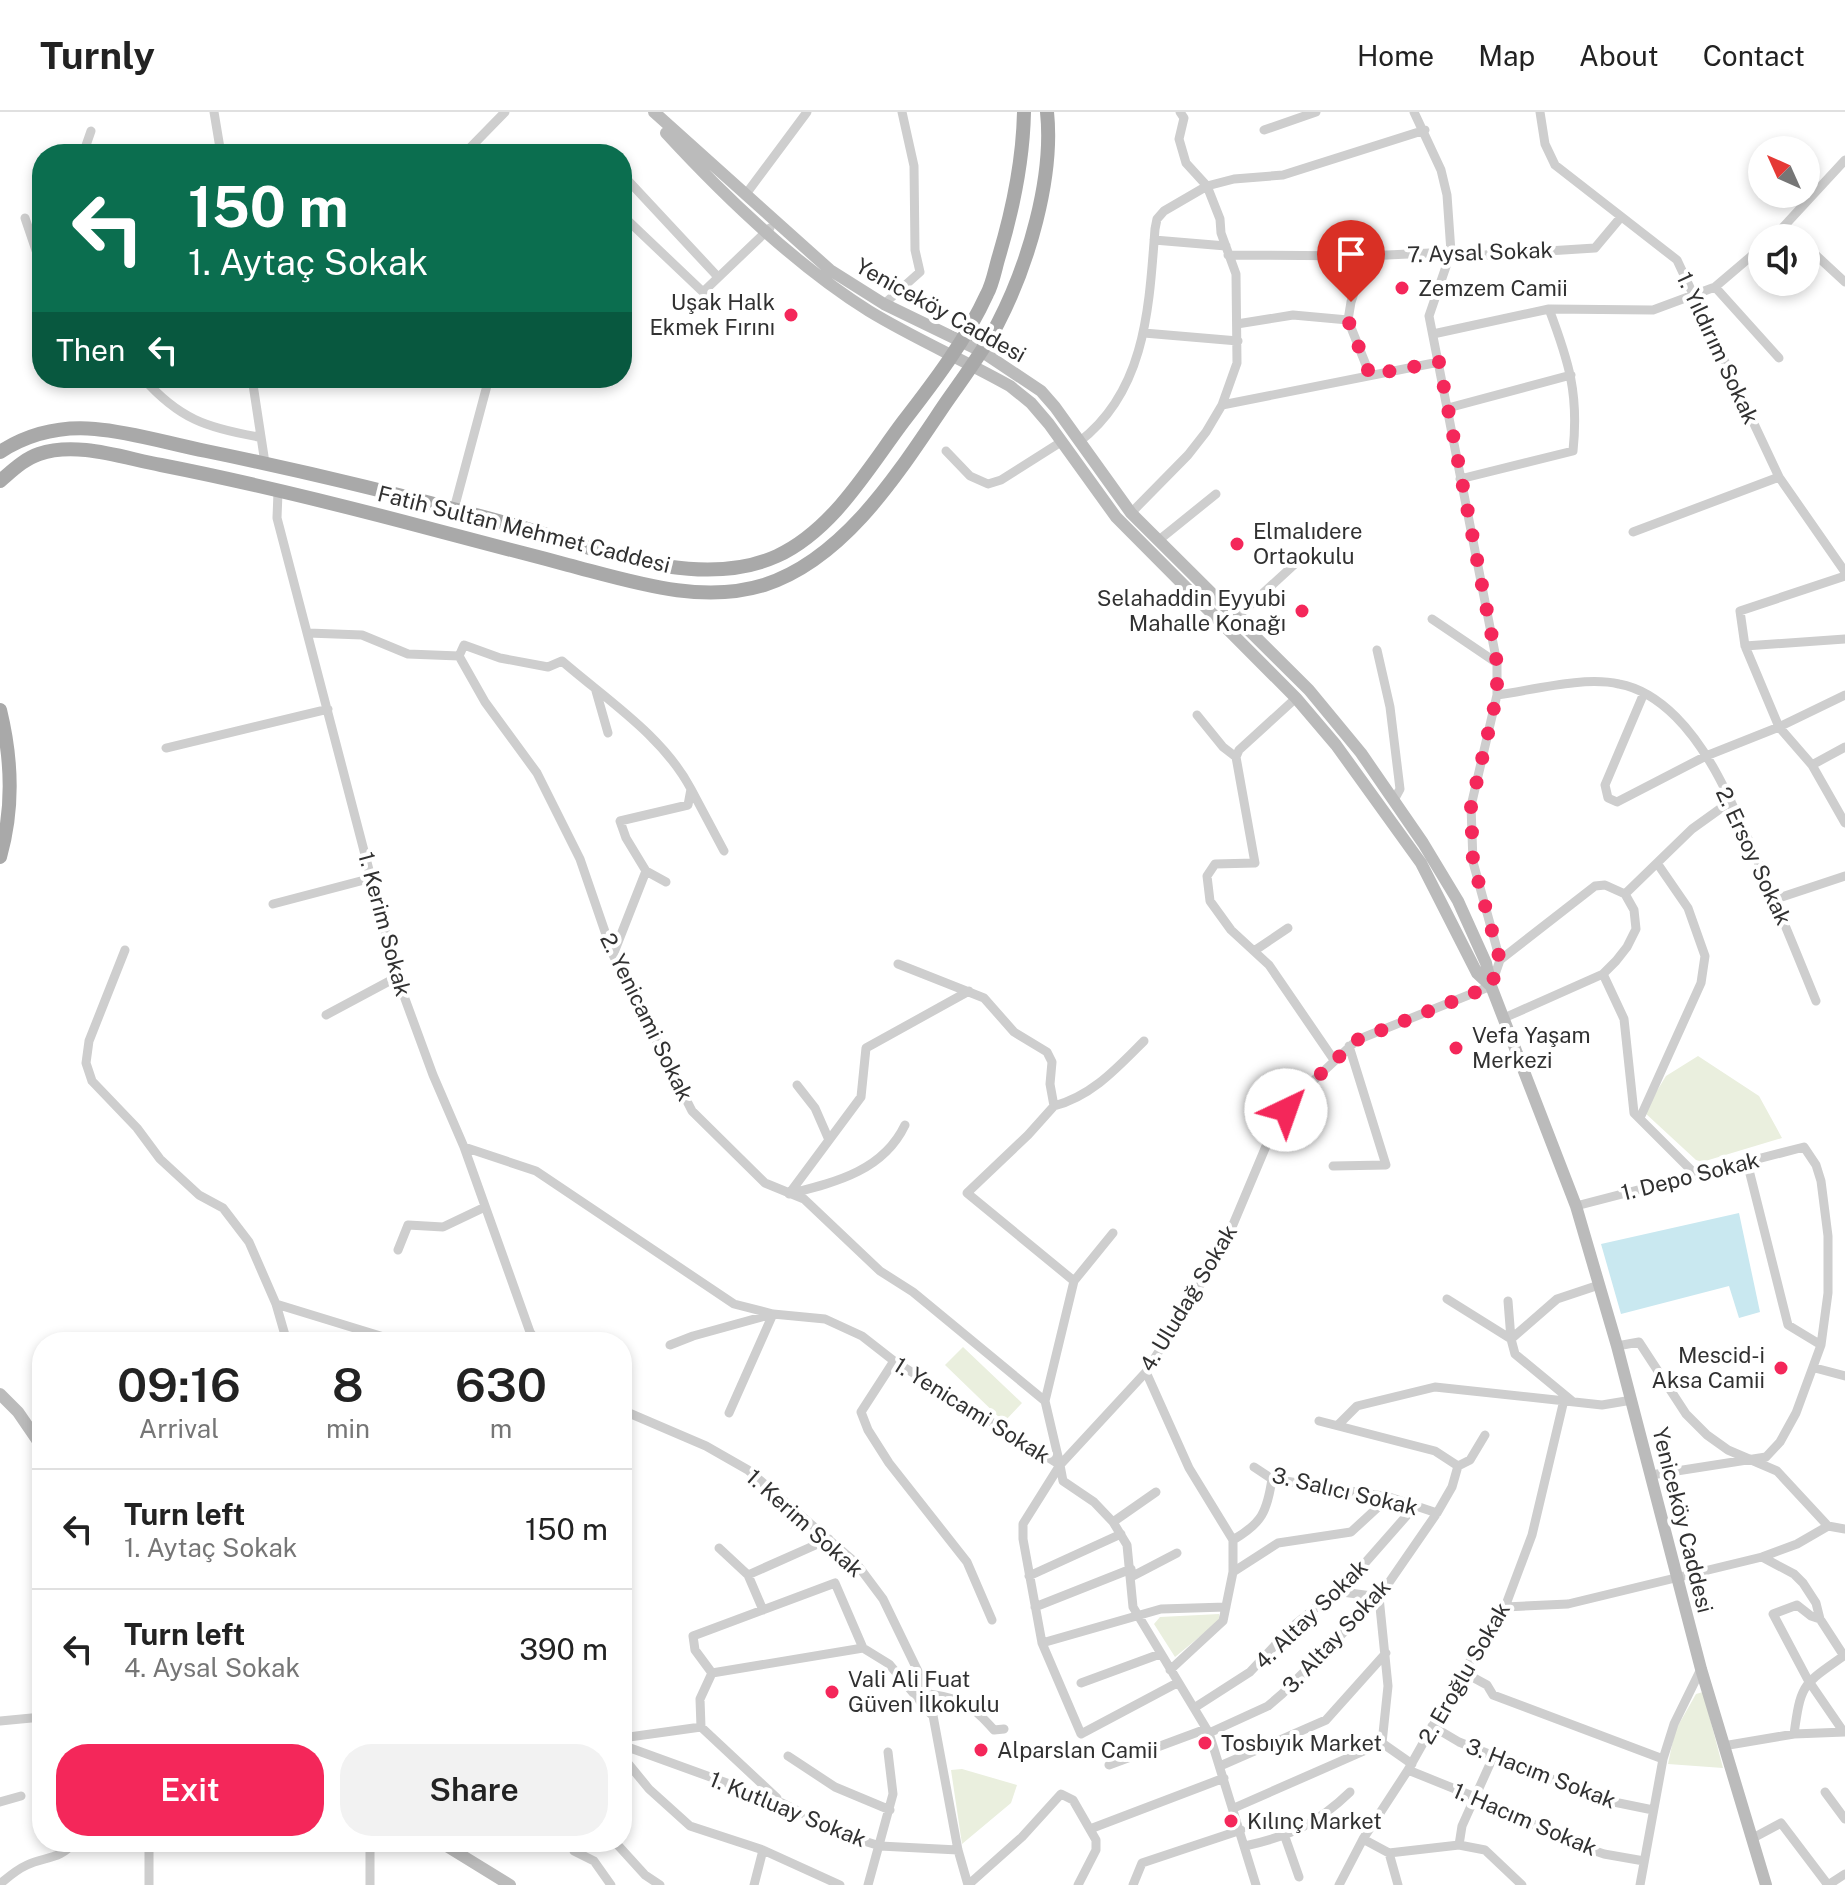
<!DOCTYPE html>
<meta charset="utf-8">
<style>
body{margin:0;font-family:"Public Sans",sans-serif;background:#f2f2f2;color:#222;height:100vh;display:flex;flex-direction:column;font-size:30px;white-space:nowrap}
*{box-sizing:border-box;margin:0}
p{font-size:26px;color:#767676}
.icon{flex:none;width:44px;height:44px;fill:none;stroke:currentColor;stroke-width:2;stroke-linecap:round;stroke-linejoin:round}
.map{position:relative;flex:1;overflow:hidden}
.side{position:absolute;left:32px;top:1220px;width:600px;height:520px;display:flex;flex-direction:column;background:#fff;border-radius:32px;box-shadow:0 4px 12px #0003}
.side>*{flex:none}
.banner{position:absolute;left:32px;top:32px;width:600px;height:244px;border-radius:32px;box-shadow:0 4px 12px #0003;background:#0b6e4f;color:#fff;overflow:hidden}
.needle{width:52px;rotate:315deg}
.controls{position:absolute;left:1748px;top:24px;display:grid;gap:16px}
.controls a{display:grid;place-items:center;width:72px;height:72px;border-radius:50%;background:#fff;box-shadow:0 4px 12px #0003;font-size:40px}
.pin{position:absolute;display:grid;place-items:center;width:68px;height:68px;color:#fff;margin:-82px -34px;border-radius:50% 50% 50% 0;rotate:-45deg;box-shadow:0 0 8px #0007}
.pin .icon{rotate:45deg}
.me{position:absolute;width:88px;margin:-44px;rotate:42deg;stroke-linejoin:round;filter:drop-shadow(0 0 6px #0008)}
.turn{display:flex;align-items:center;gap:28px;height:168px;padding:0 24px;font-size:36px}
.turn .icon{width:104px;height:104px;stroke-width:2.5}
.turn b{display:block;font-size:56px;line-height:68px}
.then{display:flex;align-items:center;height:76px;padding:0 24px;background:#0003;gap:16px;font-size:30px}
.eta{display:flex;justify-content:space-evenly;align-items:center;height:136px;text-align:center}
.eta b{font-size:48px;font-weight:600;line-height:56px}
.button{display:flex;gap:16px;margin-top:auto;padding:16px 24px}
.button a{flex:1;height:92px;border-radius:32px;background:#f4275a;color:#fff;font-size:32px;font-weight:600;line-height:92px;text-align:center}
.button a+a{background:#f2f2f2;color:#222}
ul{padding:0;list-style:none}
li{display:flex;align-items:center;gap:24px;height:120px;padding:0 24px;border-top:2px solid #e0e0e0}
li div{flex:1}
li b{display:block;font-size:30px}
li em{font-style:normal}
header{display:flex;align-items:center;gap:48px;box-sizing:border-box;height:112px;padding:0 40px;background:#fff;border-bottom:2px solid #e0e0e0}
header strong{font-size:38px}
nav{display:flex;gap:44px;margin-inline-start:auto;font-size:28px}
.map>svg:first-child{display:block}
.green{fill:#eaefde}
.water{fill:#c9e8f0}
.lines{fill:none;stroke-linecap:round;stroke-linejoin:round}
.street{stroke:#cecece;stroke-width:9}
.secondary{stroke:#bbb;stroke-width:12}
.primary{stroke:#a9a9a9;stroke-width:14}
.route{stroke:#f4275a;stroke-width:14;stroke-dasharray:0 25.2}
.poi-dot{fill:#f4275a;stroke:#fff;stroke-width:3}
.labels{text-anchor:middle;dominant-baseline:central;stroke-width:8;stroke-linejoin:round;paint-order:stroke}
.street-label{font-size:22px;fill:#313131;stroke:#fff}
.poi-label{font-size:22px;fill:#313131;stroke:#fff;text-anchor:start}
</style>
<header>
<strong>Turnly</strong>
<nav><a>Home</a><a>Map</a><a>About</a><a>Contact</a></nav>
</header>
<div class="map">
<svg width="1845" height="1773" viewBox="0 0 1845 1773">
<rect width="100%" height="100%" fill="#fff"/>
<!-- green -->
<path class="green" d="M 1698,944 L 1759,984 L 1782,1026 L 1702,1050 L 1696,1048 L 1644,1000 L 1666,964 Z
M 963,1235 L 1022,1291 L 1004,1310 L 945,1253 Z
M 1219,1502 L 1220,1508 L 1175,1545 L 1154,1512 L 1160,1505 Z
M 1703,1580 L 1723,1656 L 1668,1652 L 1675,1619 L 1696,1582 Z
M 962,1657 L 1017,1673 L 1011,1691 L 962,1732 L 951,1658 Z"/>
<!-- water -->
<path class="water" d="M 1739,1101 L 1760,1200 L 1739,1206 L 1729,1174 L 1621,1202 L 1601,1132 Z"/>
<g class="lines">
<!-- street -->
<path class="street" d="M 214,0 L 221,42
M 1414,0 L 1441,58 L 1447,83 L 1451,140 L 1429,204 L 1497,551 L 1497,583 L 1471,694 L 1473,750 L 1500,848
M 1540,0 L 1545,32 L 1555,53 L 1677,148 L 1779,365 L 1845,460
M 1264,18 L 1316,0
M 83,42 L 91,19
M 464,42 L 505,0
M 622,62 L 718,165
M 746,82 L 807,0
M 622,103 L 703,180 L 770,116
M 25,106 L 42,156
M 1786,115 L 1798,126
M 1773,126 L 1845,48
M 1154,128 L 1226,134
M 1806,134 L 1845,170
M 1228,143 L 1366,144 L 1451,140 L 1469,144 L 1595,136 L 1621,105
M 1366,144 L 1351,190 L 1348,208 L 1370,263
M 1715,175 L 1779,246
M 884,192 L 920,160 L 915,138 L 914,54 L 902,0
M 1237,212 L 1293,203 L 1348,208
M 1144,221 L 1238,229
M 1433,222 L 1549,197 L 1653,198 L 1715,175 L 1762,135
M 143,266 C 179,307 207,316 259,325
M 252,266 L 265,351
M 1222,293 L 1439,250
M 1448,296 L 1571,263
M 1079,330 C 1146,279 1149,195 1155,117 L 1157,107 L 1164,99 L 1207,74 L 1234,67 L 1283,63 L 1425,18
M 946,339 L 970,364 L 988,372 L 1001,368 L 1061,330
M 1460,367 L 1573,339 C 1579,282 1569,250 1549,197
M 278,380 L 277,406 L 397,865 L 433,963 L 464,1035 L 530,1220 L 537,1230
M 454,397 L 489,266
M 1131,401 L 1188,343 L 1206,320 L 1222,293 L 1237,251 L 1236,162 L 1221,121 L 1220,107 L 1207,74 L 1186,51 L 1179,27 L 1184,6 L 1180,0
M 1633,420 L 1779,365
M 1159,428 L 1216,382
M 1845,464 L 1740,499 L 1745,534 L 1779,615 L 1812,653 L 1845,711
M 1237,505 L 1296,451
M 1432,507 L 1497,551
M 308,521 L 362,523 L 408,542 L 459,544 L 485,590 L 537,661 L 580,747 L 613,843 L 692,999 L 765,1071 L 804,1087 L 880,1159 L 913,1180 L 1045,1289
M 1745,534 L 1845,527
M 1377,538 L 1390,595 L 1400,677 L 1394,688
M 459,544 L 464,533 L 500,546 L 548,555 L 562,549 C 607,588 663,624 691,677 L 688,693 L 620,709 L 626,726 L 646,759 L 613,843
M 596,579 L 608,621
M 1644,581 L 1605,673 L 1608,686 L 1617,690 L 1706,644 L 1779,615 L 1845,583
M 1497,583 C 1533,578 1584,564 1619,572 C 1641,576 1660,589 1676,605 C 1707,636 1727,680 1745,720 C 1770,776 1793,832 1816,889
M 1296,586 L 1239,638 L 1236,645 L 1255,751 L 1215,752 L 1207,764 L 1210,789 L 1231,818 L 1269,853 L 1334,948
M 1197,603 L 1223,635 L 1236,645
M 166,636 L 328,597
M 1812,653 L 1845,635
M 691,677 L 724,739
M 646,759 L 666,770
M 1776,787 L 1845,764
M 273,792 L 372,766
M 125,838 L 89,929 L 86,951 L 92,969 L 137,1016 L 160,1047 L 199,1083 L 223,1096 L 249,1130 L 276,1192 L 400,1230
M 1254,839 L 1288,816
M 898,852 L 984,886 L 1014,920 L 1047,940 L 1052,950 L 1050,972 L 1054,994 C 1092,984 1117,956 1144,929
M 1603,862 L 1624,907 L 1634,1001 L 1696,1063
M 326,903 L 397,865
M 1504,906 L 1603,862 L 1616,849 L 1627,835 L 1636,817 L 1634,798 L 1625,782 L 1692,717 L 1731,689
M 797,973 L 815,996 L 829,1028
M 1054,994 L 1028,1023 L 967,1081 L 1074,1169
M 1640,1006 L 1701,871 L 1705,844 L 1688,796 L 1657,751
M 464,1035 L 536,1059 L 734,1192 L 773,1202 L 825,1207 L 862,1224 L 894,1249 L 1060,1353 L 1063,1369 L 1094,1390 L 1113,1410 L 1127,1433 L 1133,1495 L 1209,1621 L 1256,1773
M 1747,1050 L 1788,1213 L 1821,1233
M 1333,1054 L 1386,1053 L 1349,934
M 789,1082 L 861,985 L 866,936 L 969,879
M 789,1082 C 836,1070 883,1059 905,1013
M 1576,1094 L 1804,1035 L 1816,1053 L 1821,1069 L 1828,1124 L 1828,1181 L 1821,1233 L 1796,1301 L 1780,1330 L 1766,1345 L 1651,1363
M 398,1138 L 408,1113 L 443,1115 L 485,1095
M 1447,1187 L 1511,1227 L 1515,1242 L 1572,1289
M 1508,1189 L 1511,1227
M 276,1192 L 287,1230
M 1511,1227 L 1557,1187 L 1599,1173
M 670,1233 L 693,1224 L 769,1203
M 1617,1234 L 1639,1230 L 1686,1302 L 1707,1323 L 1728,1338 L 1777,1359 L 1828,1414
M 894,1249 L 861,1300 L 868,1318 L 889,1351 L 967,1450 L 992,1508
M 1815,1256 L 1845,1264
M 1146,1260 L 1189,1356 L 1233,1428 L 1233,1460 L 1223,1509 L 1170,1558
M 622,1298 L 706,1334 L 748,1358 L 856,1451 L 883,1487 L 929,1582 L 958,1738 L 968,1773
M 729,1301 L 773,1202
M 1319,1309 L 1435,1339 L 1458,1354
M 1338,1313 L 1357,1294 L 1435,1275 L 1602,1293 L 1632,1288
M 1060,1353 L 1045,1289 L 1074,1169 L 1113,1121
M 1458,1354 L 1470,1348 L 1485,1323
M 1254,1355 L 1272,1367 L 1389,1385 L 1437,1401
M 1113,1410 L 1156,1380
M 1828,1414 L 1845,1417
M 1233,1428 C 1262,1411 1267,1400 1272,1367
M 719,1436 L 748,1463 L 763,1498
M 1762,1445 L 1794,1462 L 1803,1471 L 1816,1491 L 1820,1507 L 1844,1544
M 1233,1460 L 1278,1431 L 1351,1420 L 1389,1385
M 748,1463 L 829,1427
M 1029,1464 L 1121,1422
M 1131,1465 L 1177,1441
M 1335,1479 L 1379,1485 L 1388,1574 L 1382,1631 L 1412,1652
M 1035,1495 L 1131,1457
M 1505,1495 L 1568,1492 L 1762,1445 L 1797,1432 L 1828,1414
M 1820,1507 L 1811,1504 L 1797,1493 L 1773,1502 L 1808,1568 L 1843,1619
M 1042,1531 L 1161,1497 L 1226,1495
M 1463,1560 L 1487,1573 L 1493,1583 L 1663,1647
M 712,1561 L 695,1538 L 693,1524 L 835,1471 L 863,1536 L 889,1552 L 931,1602
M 712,1561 L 700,1587 L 701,1615 L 777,1686
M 712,1561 L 863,1536
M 1081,1571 L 1160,1542
M 1177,1571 L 1081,1622 L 1042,1531 L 1023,1427 L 1023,1412 L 1060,1353 L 1146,1260 L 1224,1134 L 1269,1027 L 1286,998 L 1312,970 L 1357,928 L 1491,874 L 1500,848 L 1595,774 L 1605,773 L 1625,782
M 929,1582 C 962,1587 971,1592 994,1618 L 1004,1617
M 1194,1596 L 1250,1560 L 1293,1514 L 1350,1468 L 1416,1393
M 0,1609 L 42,1605
M 1432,1614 L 1459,1630 L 1604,1688 L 1653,1698
M 1209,1621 L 1268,1594 L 1282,1582 L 1379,1485 L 1437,1401 L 1452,1375 L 1458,1354
M 1794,1622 L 1845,1620
M 622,1626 L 701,1615
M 622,1633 L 782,1691 L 848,1724 L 880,1734 L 958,1738
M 1723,1634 L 1794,1622 C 1801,1570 1803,1573 1845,1543
M 622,1644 L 649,1677 L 690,1714 L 763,1738 L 840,1773
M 788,1644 L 835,1675 L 890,1698
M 1109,1653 L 1206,1617
M 1220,1654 L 1326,1608 L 1386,1541
M 1408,1658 L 1475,1685 L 1575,1732 L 1604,1742 L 1644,1749
M 1825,1680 L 1845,1707
M 0,1690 L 21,1684
M 1234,1696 L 1382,1631
M 1090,1717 L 1224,1666
M 1285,1725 L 1299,1765
M 1753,1726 L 1781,1711 L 1828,1773
M 1363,1727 L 1389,1741 L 1459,1733 L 1485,1738 L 1522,1773
M 149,1730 L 149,1773
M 370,1730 L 370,1773
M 615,1730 L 645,1763 L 660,1773
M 1459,1733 L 1462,1714 L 1494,1643
M 1245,1734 C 1290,1724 1317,1712 1350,1680
M 574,1739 L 594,1749 L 611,1773
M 1389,1741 L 1398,1773
M 0,1772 C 8,1765 18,1757 27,1753 C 44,1745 62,1747 74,1730
M 754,1773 L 763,1738
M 868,1773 L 893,1682 L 888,1640
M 968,1773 L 1022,1725 L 1061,1682 L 1073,1688 L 1096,1728 L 1096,1738 L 1078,1773
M 1133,1773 L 1142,1751 L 1241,1718
M 1339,1773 L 1363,1727 L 1408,1658 L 1463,1560 L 1505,1495 L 1532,1423 L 1564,1288
M 1640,1773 L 1663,1647 L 1674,1612 L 1701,1557
M 1828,1773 L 1845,1762"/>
<!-- secondary -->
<path class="secondary" d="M 654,0 L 830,158 L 884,192 L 981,239 L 1041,279 L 1055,295 L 1131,401 L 1309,578 L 1361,641 L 1423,731 L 1458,789 L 1486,851 L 1491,874 L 1576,1094 L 1617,1234 L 1701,1557 L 1766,1773
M 666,21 C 725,85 794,152 869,199 C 915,227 964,248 1010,274 L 1031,291 L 1049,312 L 1116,405 L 1296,586 L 1336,633 L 1421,751 L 1477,861 L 1491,874
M 0,1282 L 18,1300 L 42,1335
M 440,1730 L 510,1773"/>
<!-- primary -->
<path class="primary" d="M 0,340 C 28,322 61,314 95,317 C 132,320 170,332 206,339 C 313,361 419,387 524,416 C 599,438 700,479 777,444 C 833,418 867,358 903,310 C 934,270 966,228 987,182 C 993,171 995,157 999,144 C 1013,97 1023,49 1024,0
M 0,369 C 12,359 24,347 39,342 C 77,329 123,346 161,353 C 253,371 345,394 435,418 C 480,430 524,441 568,453 C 630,469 700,493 764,473 C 845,447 899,360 945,292 C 963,266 983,240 998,211 C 1028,153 1054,66 1047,0
M 0,598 C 12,647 14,696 0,745"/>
</g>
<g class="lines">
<!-- route -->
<path class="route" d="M 1286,998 L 1312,970 L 1357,928 L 1491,874 L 1500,848 L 1473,750 L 1471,694 L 1497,583 L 1497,551 L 1439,250 L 1370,263 L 1348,208 L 1351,190"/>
</g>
<!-- markers -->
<g class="poi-dot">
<circle cx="1402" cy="176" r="8"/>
<circle cx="791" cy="203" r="8"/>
<circle cx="1237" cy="432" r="8"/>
<circle cx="1302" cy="499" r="8"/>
<circle cx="1456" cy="936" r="8"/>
<circle cx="1781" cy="1256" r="8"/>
<circle cx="832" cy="1580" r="8"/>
<circle cx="1205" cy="1631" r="8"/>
<circle cx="981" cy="1638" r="8"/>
<circle cx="1231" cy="1709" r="8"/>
</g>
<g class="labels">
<!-- street labels -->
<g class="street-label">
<text transform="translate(1480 140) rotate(-2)">7. Aysal Sokak</text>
<text transform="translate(941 198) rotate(29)">Yeniceköy Caddesi</text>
<text transform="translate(1718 236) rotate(65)">1. Yıldırım Sokak</text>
<text transform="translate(524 417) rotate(14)">Fatih Sultan Mehmet Caddesi</text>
<text transform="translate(1754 744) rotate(65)">2. Ersoy Sokak</text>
<text transform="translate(385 812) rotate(75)">1. Kerim Sokak</text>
<text transform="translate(647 905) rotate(64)">2. Yenicami Sokak</text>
<text transform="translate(1690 1064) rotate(-14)">1. Depo Sokak</text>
<text transform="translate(1188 1186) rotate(-59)">4. Uludağ Sokak</text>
<text transform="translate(972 1298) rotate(32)">1. Yenicami Sokak</text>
<text transform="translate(1345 1379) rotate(13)">3. Salıcı Sokak</text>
<text transform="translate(1683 1408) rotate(76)">Yeniceköy Caddesi</text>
<text transform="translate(805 1411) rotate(42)">1. Kerim Sokak</text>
<text transform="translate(1311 1502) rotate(-44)">4. Altay Sokak</text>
<text transform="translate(1336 1524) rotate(-47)">3. Altay Sokak</text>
<text transform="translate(1464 1561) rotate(-60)">2. Eroğlu Sokak</text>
<text transform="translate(1541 1661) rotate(21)">3. Hacım Sokak</text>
<text transform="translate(788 1697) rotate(22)">1. Kutluay Sokak</text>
<text transform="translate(1525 1707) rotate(23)">1. Hacım Sokak</text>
</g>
<!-- poi labels -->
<g class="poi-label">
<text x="1418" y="176">Zemzem Camii</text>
<text x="775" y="190" text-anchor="end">Uşak Halk<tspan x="775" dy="25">Ekmek Fırını</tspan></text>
<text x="1253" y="419">Elmalıdere<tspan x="1253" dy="25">Ortaokulu</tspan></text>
<text x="1286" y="486" text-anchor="end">Selahaddin Eyyubi<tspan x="1286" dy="25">Mahalle Konağı</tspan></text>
<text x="1472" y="923">Vefa Yaşam<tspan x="1472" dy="25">Merkezi</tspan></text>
<text x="1765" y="1243" text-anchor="end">Mescid-i<tspan x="1765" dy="25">Aksa Camii</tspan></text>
<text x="848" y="1567">Vali Ali Fuat<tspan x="848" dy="25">Güven İlkokulu</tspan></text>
<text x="1221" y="1631">Tosbıyık Market</text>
<text x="997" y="1638">Alparslan Camii</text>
<text x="1247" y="1709">Kılınç Market</text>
</g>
</g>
</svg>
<div class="controls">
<a><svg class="needle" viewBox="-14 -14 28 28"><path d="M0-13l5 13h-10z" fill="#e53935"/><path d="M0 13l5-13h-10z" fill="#767676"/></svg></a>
<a><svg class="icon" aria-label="sound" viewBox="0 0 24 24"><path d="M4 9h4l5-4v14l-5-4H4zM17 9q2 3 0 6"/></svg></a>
</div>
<div class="pin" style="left:1351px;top:190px;background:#d93025"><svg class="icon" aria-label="arrive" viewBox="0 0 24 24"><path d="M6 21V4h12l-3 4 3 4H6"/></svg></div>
<svg class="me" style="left:1286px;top:998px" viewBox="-20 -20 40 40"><circle r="19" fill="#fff"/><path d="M0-13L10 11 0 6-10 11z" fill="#f4275a"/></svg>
<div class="banner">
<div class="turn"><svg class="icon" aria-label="left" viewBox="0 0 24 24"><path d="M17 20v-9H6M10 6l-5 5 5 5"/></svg><div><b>150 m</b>1. Aytaç Sokak</div></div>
<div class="then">Then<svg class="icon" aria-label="left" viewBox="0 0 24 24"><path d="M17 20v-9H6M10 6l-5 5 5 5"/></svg></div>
</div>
<section class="side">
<div class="eta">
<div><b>09:16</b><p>Arrival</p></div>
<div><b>8</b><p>min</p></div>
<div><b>630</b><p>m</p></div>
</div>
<ul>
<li><svg class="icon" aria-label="left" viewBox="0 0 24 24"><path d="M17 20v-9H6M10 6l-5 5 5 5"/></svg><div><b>Turn left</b><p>1. Aytaç Sokak</p></div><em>150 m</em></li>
<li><svg class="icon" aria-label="left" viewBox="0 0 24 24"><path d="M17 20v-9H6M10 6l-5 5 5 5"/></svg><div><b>Turn left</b><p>4. Aysal Sokak</p></div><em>390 m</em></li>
</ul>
<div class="button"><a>Exit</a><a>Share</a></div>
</section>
</div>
